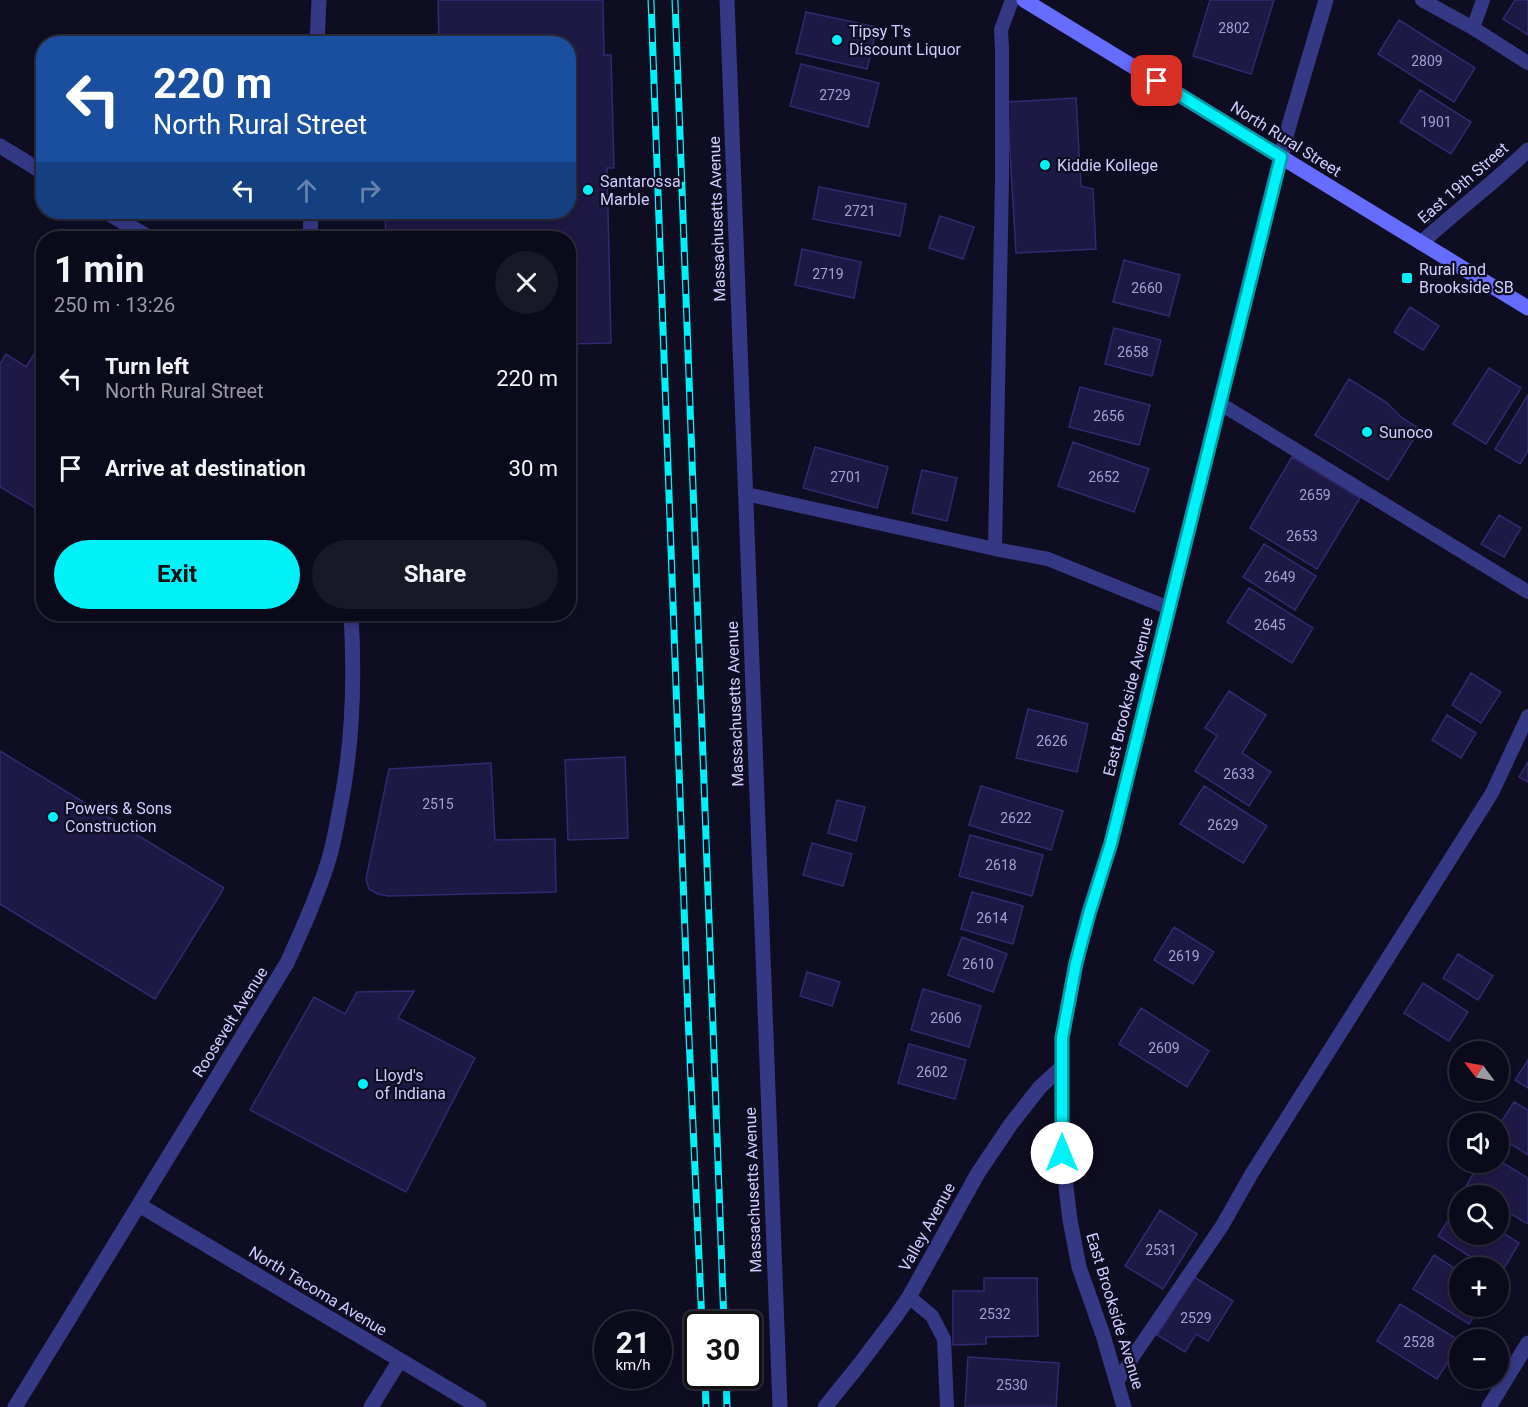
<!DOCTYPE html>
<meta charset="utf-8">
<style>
body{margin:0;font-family:Roboto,sans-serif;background:#191827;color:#f1f3f6;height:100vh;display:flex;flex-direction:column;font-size:22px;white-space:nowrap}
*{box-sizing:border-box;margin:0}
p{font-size:20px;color:#9a9aa2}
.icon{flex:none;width:33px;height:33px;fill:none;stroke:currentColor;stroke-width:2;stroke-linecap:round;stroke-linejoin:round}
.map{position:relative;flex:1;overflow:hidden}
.sheet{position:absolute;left:36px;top:231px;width:540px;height:390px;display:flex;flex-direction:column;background:#0b0a1a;border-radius:24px;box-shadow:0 3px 9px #0003,0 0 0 2px #2b2b39}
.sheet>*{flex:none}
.top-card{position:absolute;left:36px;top:36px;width:540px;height:183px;border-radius:24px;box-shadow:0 3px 9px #0003,0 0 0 2px #2b2b39;background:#1a4fa0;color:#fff;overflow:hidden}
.needle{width:39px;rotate:302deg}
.controls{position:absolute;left:1449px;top:1041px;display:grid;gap:12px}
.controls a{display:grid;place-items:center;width:60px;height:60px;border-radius:50%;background:#0b0a1a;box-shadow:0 3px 9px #0003,0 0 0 2px #2b2b39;font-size:30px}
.speed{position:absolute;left:594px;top:1311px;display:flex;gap:12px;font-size:30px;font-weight:700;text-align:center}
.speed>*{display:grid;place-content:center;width:78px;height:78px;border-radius:50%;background:#0b0a1a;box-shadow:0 3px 9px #0003,0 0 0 2px #2b2b39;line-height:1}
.speed small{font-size:15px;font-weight:400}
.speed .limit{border:3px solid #111;border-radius:9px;background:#fff;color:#111}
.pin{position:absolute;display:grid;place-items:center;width:51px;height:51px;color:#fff;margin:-26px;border-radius:12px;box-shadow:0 3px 9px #0006}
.me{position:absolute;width:66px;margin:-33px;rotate:0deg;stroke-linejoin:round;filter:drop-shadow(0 0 4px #0008)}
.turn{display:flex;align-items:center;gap:21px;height:126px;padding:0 18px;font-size:27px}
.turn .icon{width:78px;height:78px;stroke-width:2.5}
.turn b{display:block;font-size:42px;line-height:51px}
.lanes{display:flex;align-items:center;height:57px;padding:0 18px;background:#0003;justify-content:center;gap:30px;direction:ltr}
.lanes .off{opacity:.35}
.round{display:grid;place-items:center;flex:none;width:63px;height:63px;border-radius:32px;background:#191827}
.overview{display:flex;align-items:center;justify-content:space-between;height:102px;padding:0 18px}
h1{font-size:36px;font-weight:700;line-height:45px}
.cta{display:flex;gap:12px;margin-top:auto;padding:12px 18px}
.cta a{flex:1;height:69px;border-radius:36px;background:#00f2f9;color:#111;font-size:24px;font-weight:700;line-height:69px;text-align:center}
.cta a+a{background:#191827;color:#f1f3f6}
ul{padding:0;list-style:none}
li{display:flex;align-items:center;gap:18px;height:90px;padding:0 18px}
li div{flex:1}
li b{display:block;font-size:22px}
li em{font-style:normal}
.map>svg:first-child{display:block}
.building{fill:#1e1844;stroke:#322971;stroke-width:1.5}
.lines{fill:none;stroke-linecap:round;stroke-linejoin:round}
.service{stroke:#353884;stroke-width:14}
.minor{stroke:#353884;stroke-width:15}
.tertiary{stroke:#353884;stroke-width:15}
.secondary{stroke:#656cff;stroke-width:15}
.rail-casing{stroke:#00f2f9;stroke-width:7}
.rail{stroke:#0f0d22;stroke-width:4.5;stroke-dasharray:14;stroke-linecap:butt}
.route-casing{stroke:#009da2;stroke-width:15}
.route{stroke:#00f2f9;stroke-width:10}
.poi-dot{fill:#00f2f9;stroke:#0f0d22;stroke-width:2}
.labels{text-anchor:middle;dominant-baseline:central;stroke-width:4.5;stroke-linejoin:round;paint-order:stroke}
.number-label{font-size:14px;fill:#a4a0d0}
.poi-label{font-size:16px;fill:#d0ceff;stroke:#0f0d22;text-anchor:start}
.street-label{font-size:16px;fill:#d0ceff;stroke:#0f0d22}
</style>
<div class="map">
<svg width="1528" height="1407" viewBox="0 0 1528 1407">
<rect width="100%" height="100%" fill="#0f0d22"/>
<!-- building -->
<path class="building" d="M 438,0 L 603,0 L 604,55 L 611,55 L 614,168 L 607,168 L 611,343 L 568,344 L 568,238 L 386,238 L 385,212 L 568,212 L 568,44 L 439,44 Z
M 1210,0 L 1274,0 L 1251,74 L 1193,56 Z
M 1515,0 L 1528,0 L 1528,35 L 1503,19 Z
M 806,12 L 877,27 L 867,69 L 796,53 Z
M 1399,20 L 1475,68 L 1454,102 L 1378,54 Z
M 801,64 L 879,83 L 868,127 L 790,106 Z
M 1420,90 L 1471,122 L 1451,154 L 1400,122 Z
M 1076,98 L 1081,186 L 1093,189 L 1096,249 L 1016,253 L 1007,102 Z
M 819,187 L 906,204 L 900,236 L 813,219 Z
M 940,216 L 974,227 L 963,259 L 929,248 Z
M 802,249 L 861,262 L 854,298 L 795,285 Z
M 1124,260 L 1180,275 L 1169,316 L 1113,302 Z
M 1410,307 L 1439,326 L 1423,350 L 1394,332 Z
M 1114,328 L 1161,340 L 1152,376 L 1105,364 Z
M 36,351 L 44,356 L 44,513 L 0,487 L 0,364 L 6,354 L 26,367 Z
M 1489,368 L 1521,388 L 1486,444 L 1453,424 Z
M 1349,379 L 1386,402 L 1402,418 L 1420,429 L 1388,480 L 1315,435 Z
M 1080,387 L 1150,405 L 1139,445 L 1069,427 Z
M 1528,395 L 1528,451 L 1520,464 L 1495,449 Z
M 1073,442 L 1149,469 L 1134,512 L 1058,486 Z
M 815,447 L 888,467 L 877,508 L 803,488 Z
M 1292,457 L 1360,498 L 1317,569 L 1250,528 Z
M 922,470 L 957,478 L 947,521 L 912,513 Z
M 1499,515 L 1521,528 L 1504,557 L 1481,544 Z
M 1264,544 L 1316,576 L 1295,610 L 1243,577 Z
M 1249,588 L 1313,628 L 1292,663 L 1227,622 Z
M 1471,673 L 1501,692 L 1481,723 L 1452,705 Z
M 1229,691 L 1266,715 L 1242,753 L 1271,772 L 1249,806 L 1195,771 L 1217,736 L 1205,728 Z
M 1028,709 L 1088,724 L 1077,772 L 1016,758 Z
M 1447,715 L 1476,733 L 1461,758 L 1432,740 Z
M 0,751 L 224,888 L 155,999 L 0,904 Z
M 625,757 L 628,838 L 568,840 L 565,760 Z
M 1528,762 L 1528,782 L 1519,777 Z
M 491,763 L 495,840 L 555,839 L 556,892 L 388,896 L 378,894 L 369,889 L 366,879 L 389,769 Z
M 981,786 L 1063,811 L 1051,850 L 969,825 Z
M 1204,786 L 1267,826 L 1243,863 L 1180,824 Z
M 837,800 L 865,807 L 856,841 L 828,833 Z
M 970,835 L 1043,855 L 1032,896 L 959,876 Z
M 812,843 L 852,854 L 843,886 L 803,875 Z
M 972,892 L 1023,906 L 1013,944 L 961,929 Z
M 1174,927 L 1214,952 L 1193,984 L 1154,960 Z
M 962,937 L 1007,954 L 993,992 L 948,975 Z
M 1458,954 L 1493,976 L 1478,1000 L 1443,978 Z
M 807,972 L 840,982 L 832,1006 L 800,996 Z
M 1423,983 L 1468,1012 L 1449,1041 L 1404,1013 Z
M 923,989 L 981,1006 L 969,1047 L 911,1030 Z
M 414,991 L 398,1018 L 475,1058 L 406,1192 L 250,1110 L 314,997 L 345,1014 L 357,992 Z
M 1141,1008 L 1209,1051 L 1187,1087 L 1119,1044 Z
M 909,1044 L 966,1060 L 955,1099 L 898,1083 Z
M 1528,1060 L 1528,1088 L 1515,1080 Z
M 1514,1102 L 1528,1110 L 1528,1155 L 1498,1136 L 1498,1127 Z
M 1498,1160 L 1528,1178 L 1528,1224 L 1498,1206 L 1498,1196 L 1482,1196 L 1466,1186 L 1480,1162 L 1498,1162 Z
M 1458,1205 L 1460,1206 L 1460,1234 L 1498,1234 L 1498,1230 L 1519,1243 L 1500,1275 L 1498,1274 L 1498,1268 L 1488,1268 L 1438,1236 Z
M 1160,1210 L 1197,1234 L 1163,1289 L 1125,1266 Z
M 1434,1255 L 1460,1272 L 1460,1306 L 1480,1306 L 1469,1324 L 1413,1289 Z
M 1194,1277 L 1233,1301 L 1208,1341 L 1196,1334 L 1185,1352 L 1157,1335 Z
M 984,1278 L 1037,1278 L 1038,1336 L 986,1337 L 986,1344 L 953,1345 L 953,1291 L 984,1291 Z
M 1400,1304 L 1460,1341 L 1460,1343 L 1437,1379 L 1377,1341 Z
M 968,1357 L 1059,1363 L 1056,1407 L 965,1407 Z"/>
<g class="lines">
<!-- service -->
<path class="service" d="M 1422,0 L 1473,28 L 1528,63
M 1473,28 L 1483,0
M 1219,403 L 1528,592
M 746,494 L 995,549 L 1048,559 L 1169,608
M 995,549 L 1002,178 L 1002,49 L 1001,30 L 1012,0
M 909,1297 L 932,1316 L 944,1339 L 947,1407
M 1117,1382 L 1134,1355 L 1222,1226 L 1252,1173 L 1492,793 L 1528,716"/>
<!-- minor -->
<path class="minor" d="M 317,44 L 319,0
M 0,146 L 44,173
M 106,212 L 150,238
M 310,238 L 311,212
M 1421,243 C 1456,211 1494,183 1528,150
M 139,1205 L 479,1407
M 15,1407 L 287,963 C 302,930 317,897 328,862 C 333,846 336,829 339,813 C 353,747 355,681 351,614
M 371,1407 L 400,1360
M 825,1407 L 859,1365 L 896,1316 L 909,1297 L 978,1173 L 1011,1124 L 1040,1087 L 1062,1067
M 1124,1407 L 1103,1335 L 1079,1267 L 1070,1220 L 1062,1153 L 1062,1038 L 1076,963 L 1088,914 L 1111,843 L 1266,214 L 1290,122 L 1326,0
M 1489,1407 L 1528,1343"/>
<!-- tertiary -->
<path class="tertiary" d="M 727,0 L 780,1407"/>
<!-- secondary -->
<path class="secondary" d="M 1024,0 L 1528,308"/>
<!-- rail casing -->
<g class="rail-casing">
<path id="rail" d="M 651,0 L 688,1015 L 702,1324
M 675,0 L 724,1324
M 705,1376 L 706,1407
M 726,1376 L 727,1407"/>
</g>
<!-- rail -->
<use href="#rail" class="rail"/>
</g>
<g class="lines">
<!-- route casing -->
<g class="route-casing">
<path id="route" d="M 1062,1153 L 1062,1038 L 1076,963 L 1089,914 L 1111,843 L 1281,157 L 1157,81"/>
</g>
<!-- route -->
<use href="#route" class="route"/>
</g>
<!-- markers -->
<g class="poi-dot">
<circle cx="837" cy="40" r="6"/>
<circle cx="1045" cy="165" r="6"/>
<circle cx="588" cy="190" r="6"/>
<rect x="1401" y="272" width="12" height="12" rx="3"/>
<circle cx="1367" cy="432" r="6"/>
<circle cx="53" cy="817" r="6"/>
<circle cx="363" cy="1084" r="6"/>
</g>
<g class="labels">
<!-- number labels -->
<g class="number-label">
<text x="1234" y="28">2802</text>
<text x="1427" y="61">2809</text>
<text x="835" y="95">2729</text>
<text x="1436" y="122">1901</text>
<text x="860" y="211">2721</text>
<text x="828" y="274">2719</text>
<text x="1147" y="288">2660</text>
<text x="1133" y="352">2658</text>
<text x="1109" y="416">2656</text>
<text x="846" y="477">2701</text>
<text x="1104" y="477">2652</text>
<text x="1315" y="495">2659</text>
<text x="1302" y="536">2653</text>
<text x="1280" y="577">2649</text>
<text x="1270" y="625">2645</text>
<text x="1052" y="741">2626</text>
<text x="1239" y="774">2633</text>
<text x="438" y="804">2515</text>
<text x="1016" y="818">2622</text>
<text x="1223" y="825">2629</text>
<text x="1001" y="865">2618</text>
<text x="992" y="918">2614</text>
<text x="1184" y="956">2619</text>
<text x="978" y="964">2610</text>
<text x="946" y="1018">2606</text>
<text x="1164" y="1048">2609</text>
<text x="932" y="1072">2602</text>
<text x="1161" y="1250">2531</text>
<text x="995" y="1314">2532</text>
<text x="1196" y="1318">2529</text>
<text x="1419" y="1342">2528</text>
<text x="1012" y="1385">2530</text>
</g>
<!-- poi labels -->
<g class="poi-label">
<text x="849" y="31">Tipsy T's<tspan x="849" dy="18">Discount Liquor</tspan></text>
<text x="1057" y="165">Kiddie Kollege</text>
<text x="600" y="181">Santarossa<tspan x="600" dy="18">Marble</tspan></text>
<text x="1419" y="269">Rural and<tspan x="1419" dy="18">Brookside SB</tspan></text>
<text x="1379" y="432">Sunoco</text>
<text x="65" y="808">Powers &amp; Sons<tspan x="65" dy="18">Construction</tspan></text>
<text x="375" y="1075">Lloyd's<tspan x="375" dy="18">of Indiana</tspan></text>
</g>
<!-- street labels -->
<g class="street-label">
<text transform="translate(1286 139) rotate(32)">North Rural Street</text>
<text transform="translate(1463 183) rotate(-41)">East 19th Street</text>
<text transform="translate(717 219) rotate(-92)">Massachusetts Avenue</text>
<text transform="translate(1128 697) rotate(-76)">East Brookside Avenue</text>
<text transform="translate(735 704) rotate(-92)">Massachusetts Avenue</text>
<text transform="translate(230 1022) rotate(-58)">Roosevelt Avenue</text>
<text transform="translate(753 1190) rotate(-92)">Massachusetts Avenue</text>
<text transform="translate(927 1227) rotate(-61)">Valley Avenue</text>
<text transform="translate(318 1291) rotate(31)">North Tacoma Avenue</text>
<text transform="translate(1115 1311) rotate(73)">East Brookside Avenue</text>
</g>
</g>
</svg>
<div class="controls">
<a><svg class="needle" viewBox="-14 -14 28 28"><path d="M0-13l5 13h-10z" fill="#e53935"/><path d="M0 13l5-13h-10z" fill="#9a9aa2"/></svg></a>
<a><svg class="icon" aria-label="sound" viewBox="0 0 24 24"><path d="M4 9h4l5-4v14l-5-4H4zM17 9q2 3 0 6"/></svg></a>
<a><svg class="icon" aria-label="search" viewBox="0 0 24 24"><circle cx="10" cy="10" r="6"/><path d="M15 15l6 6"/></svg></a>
<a>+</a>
<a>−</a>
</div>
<div class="speed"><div>21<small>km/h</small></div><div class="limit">30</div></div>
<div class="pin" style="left:1157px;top:81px;background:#d93025"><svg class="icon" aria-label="arrive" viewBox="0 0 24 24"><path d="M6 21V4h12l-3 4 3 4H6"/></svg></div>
<svg class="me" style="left:1062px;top:1153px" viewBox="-20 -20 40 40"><circle r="19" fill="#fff"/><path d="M0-13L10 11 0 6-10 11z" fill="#00f2f9"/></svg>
<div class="top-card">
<div class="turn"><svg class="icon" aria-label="left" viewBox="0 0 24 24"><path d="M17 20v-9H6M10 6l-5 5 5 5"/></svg><div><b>220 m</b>North Rural Street</div></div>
<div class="lanes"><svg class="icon" aria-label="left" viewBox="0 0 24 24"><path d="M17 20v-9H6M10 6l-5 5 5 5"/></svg><svg class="icon off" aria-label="ahead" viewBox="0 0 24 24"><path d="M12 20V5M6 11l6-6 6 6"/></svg><svg class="icon off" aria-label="right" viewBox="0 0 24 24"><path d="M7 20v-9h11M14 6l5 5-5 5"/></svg></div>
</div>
<section class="sheet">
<div class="overview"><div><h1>1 min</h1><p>250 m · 13:26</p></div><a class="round"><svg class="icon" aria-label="close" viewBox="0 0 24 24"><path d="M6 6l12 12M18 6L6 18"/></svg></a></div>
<ul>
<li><svg class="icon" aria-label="left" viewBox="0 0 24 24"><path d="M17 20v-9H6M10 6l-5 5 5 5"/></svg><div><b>Turn left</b><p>North Rural Street</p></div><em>220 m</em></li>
<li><svg class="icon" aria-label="arrive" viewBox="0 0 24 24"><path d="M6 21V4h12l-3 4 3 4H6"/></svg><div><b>Arrive at destination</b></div><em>30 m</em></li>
</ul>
<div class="cta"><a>Exit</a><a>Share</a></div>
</section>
</div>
